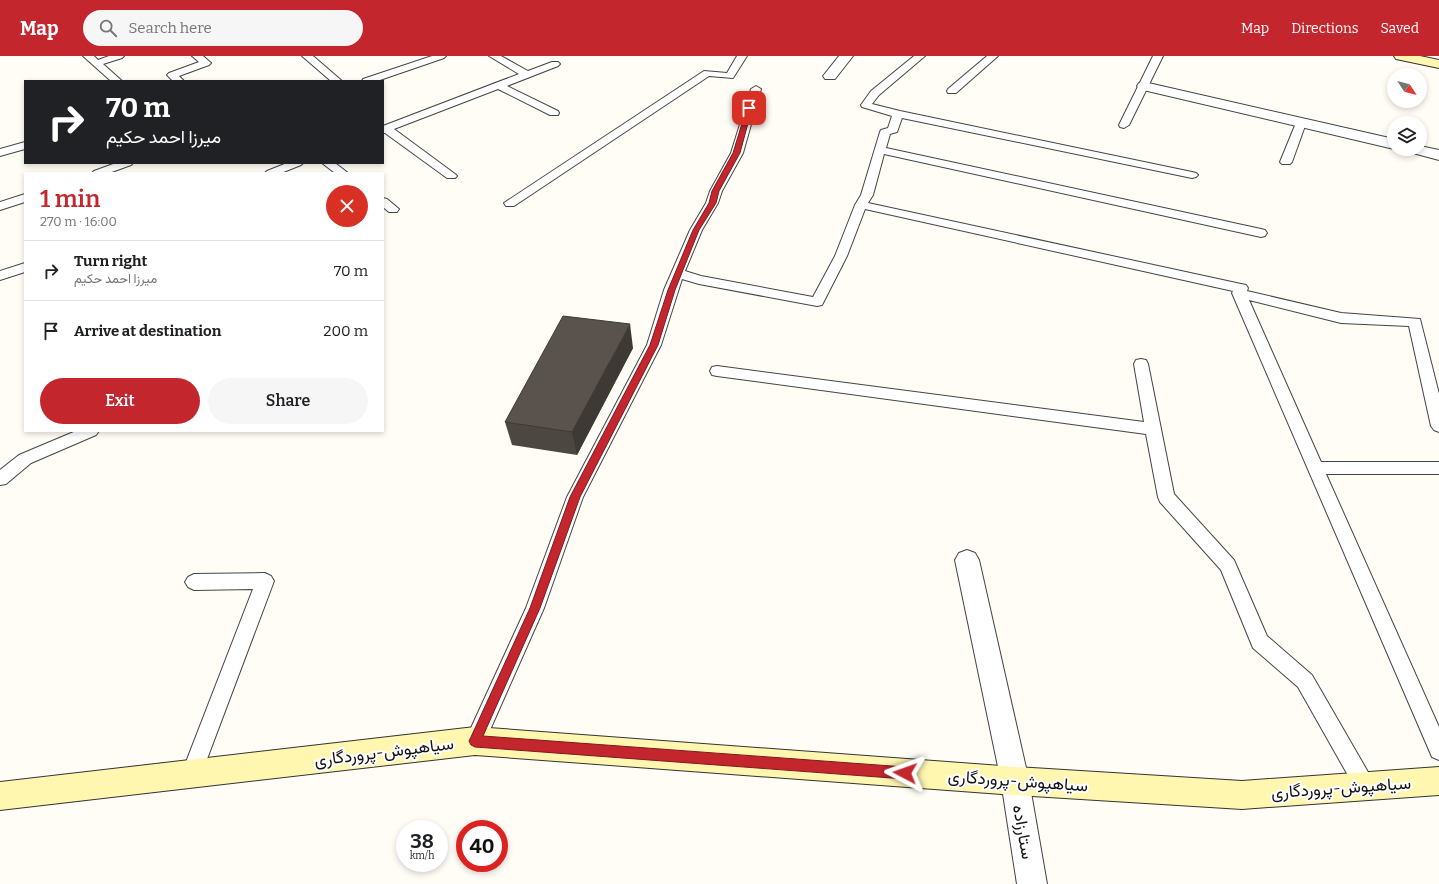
<!DOCTYPE html>
<meta charset="utf-8">
<style>
body{margin:0;font-family:Bitter,Vazirmatn,serif;background:#f6f6f6;color:#202124;height:100vh;display:flex;flex-direction:column;font-size:15px;white-space:nowrap}
*{box-sizing:border-box;margin:0}
p{font-size:13px;color:#757577}
.icon{flex:none;width:22px;height:22px;fill:none;stroke:currentColor;stroke-width:2;stroke-linecap:round;stroke-linejoin:round}
.map{position:relative;flex:1;overflow:hidden}
.side{position:absolute;left:24px;top:116px;width:360px;height:260px;display:flex;flex-direction:column;background:#fff;border-radius:0px;box-shadow:0 2px 6px #0003}
.side>*{flex:none}
.top-card{position:absolute;left:24px;top:24px;width:360px;height:84px;border-radius:0px;box-shadow:0 2px 6px #0003;background:#202124;color:#fff;overflow:hidden}
.needle{width:26px;rotate:126deg}
.buttons{position:absolute;left:1387px;top:12px;display:grid;gap:8px}
.buttons a{display:grid;place-items:center;width:40px;height:40px;border-radius:50%;background:#fff;box-shadow:0 2px 6px #0003;font-size:20px}
.speed{position:absolute;left:396px;top:764px;display:flex;gap:8px;font-size:20px;font-weight:700;text-align:center}
.speed>*{display:grid;place-content:center;width:52px;height:52px;border-radius:50%;background:#fff;box-shadow:0 2px 6px #0003;line-height:1}
.speed small{font-size:10px;font-weight:400}
.speed .limit{border:6px solid #d22;background:#fff;color:#111}
.pin{position:absolute;display:grid;place-items:center;width:34px;height:34px;color:#fff;margin:-17px;border-radius:8px;box-shadow:0 2px 6px #0006}
.me{position:absolute;width:44px;margin:-22px;rotate:274deg;stroke-linejoin:round;filter:drop-shadow(0 0 3px #0008)}
.turn{display:flex;align-items:center;gap:14px;height:84px;padding:0 16px;font-size:18px}
.turn .icon{width:52px;height:52px;stroke-width:2.5}
.turn b{display:block;font-size:28px;line-height:34px}
.round{display:grid;place-items:center;flex:none;width:42px;height:42px;border-radius:21px;background:#f6f6f6}
.headline{display:flex;align-items:center;justify-content:space-between;height:68px;padding:0 16px}
h1{font-size:24px;font-weight:600;line-height:30px;color:#c4262e}
.cta{display:flex;gap:8px;margin-top:auto;padding:8px 16px}
.cta a{flex:1;height:46px;border-radius:24px;background:#c4262e;color:#fff;font-size:16px;font-weight:600;line-height:46px;text-align:center}
.cta a+a{background:#f6f6f6;color:#202124}
ul{padding:0;list-style:none}
li{display:flex;align-items:center;gap:12px;height:60px;padding:0 16px;border-top:1px solid #e0e0e0}
li div{flex:1}
li b{display:block;font-size:15px}
li em{font-style:normal}
header{display:flex;align-items:center;gap:24px;box-sizing:border-box;height:56px;padding:0 20px;background:#c4262e;color:#fff}
header strong{font-size:19px}
nav{display:flex;gap:22px;margin-inline-start:auto;font-size:14px}
.search{width:280px;height:36px;background:#f6f6f6;display:flex;align-items:center;gap:10px;box-sizing:border-box;padding:0 14px;border-radius:22px;color:#757577;font-size:15px}
.map>svg:first-child{display:block}
.lines{fill:none;stroke-linecap:round;stroke-linejoin:round}
.lane-casing{stroke:#444;stroke-width:2}
.street-casing{stroke:#444;stroke-width:2}
.secondary-casing{stroke:#333;stroke-width:2}
.lane{fill:#fff;fill-rule:evenodd}
.street{fill:#fff;fill-rule:evenodd}
.secondary{fill:#fff6b0;fill-rule:evenodd}
.wall{fill:#4d4742}
.shaded-wall{fill:#3f3936}
.building{fill:#5a524d;stroke:#3f3936}
.route{fill:#c4262e;stroke:#7f191e}
.labels{text-anchor:middle;dominant-baseline:central;stroke-width:4;stroke-linejoin:round;paint-order:stroke}
.near-street-label{font-size:17px;fill:#111;stroke:#fff}
</style>
<header>
<strong>Map</strong>
<div class="search"><svg class="icon" aria-label="search" viewBox="0 0 24 24"><circle cx="10" cy="10" r="6"/><path d="M15 15l6 6"/></svg>Search here</div>
<nav><a>Map</a><a>Directions</a><a>Saved</a></nav>
</header>
<div class="map">
<svg width="1439" height="828" viewBox="0 0 1439 828">
<rect width="100%" height="100%" fill="#fffdf5"/>
<g class="lines">
<!-- lane casing -->
<g class="lane-casing">
<path id="lane" d="M 83,0 L 94,0 L 98,4 L 109,0 L 124,0 L 122,2 L 103,8 L 122,25 L 111,25 Z
M 192,0 L 203,0 L 211,7 L 209,9 L 179,20 L 184,25 L 173,25 L 167,19 L 169,17 L 199,6 Z
M 302,0 L 313,0 L 342,25 L 331,25 Z
M 432,0 L 446,0 L 444,2 L 377,25 L 362,25 L 363,23 Z
M 489,0 L 501,0 L 528,15 L 552,6 L 558,6 L 560,8 L 558,10 L 507,30 L 558,55 L 559,57 L 558,59 L 550,59 L 498,33 L 394,73 L 455,118 L 457,120 L 455,122 L 447,122 L 385,77 L 383,77 L 383,70 L 519,18 Z
M 737,0 L 747,0 L 733,22 L 709,20 L 514,150 L 506,150 L 504,147 L 704,15 L 727,17 Z
M 914,0 L 925,0 L 879,39 L 872,48 L 900,55 L 1192,116 L 1196,117 L 1198,119 L 1196,121 L 1192,122 L 902,62 L 897,76 L 890,78 L 886,92 L 1261,173 L 1265,174 L 1267,177 L 1265,180 L 1261,181 L 884,98 L 873,139 L 868,147 L 1241,228 L 1246,229 L 1248,232 L 1247,235 L 1341,257 L 1420,263 L 1439,338 L 1439,376 L 1434,374 L 1431,370 L 1409,270 L 1341,267 L 1249,244 L 1321,406 L 1439,406 L 1439,418 L 1326,418 L 1439,671 L 1439,704 L 1432,701 L 1232,237 L 1233,235 L 865,153 L 847,200 L 822,249 L 817,250 L 699,228 L 682,223 L 661,289 L 583,441 L 544,552 L 482,692 L 475,695 L 468,692 L 465,685 L 526,552 L 567,441 L 647,289 L 664,234 L 690,174 L 706,147 L 710,135 L 731,97 L 751,33 L 756,30 L 761,33 L 743,97 L 722,135 L 718,147 L 702,174 L 685,215 L 701,220 L 813,241 L 835,200 L 855,149 L 861,139 L 880,76 L 881,74 L 888,72 L 892,60 L 862,51 L 861,49 L 871,35 Z
M 987,0 L 998,0 L 956,37 L 948,37 L 947,35 L 948,33 Z
M 1153,0 L 1163,0 L 1129,69 L 1124,72 L 1120,71 L 1119,69 Z
M 1301,64 L 1306,67 L 1292,106 L 1290,108 L 1282,108 L 1280,106 L 1296,67 Z
M 25,86 L 25,93 L 0,100 L 0,93 Z
M 116,107 L 133,107 L 131,109 L 109,117 L 92,117 L 94,115 Z
M 287,107 L 303,107 L 301,109 L 281,117 L 265,117 L 267,115 Z
M 322,107 L 335,107 L 348,117 L 335,117 Z
M 25,138 L 25,146 L 0,154 L 0,146 Z
M 383,142 L 387,143 L 399,153 L 397,156 L 389,156 L 383,151 Z
M 25,207 L 25,216 L 0,224 L 0,215 Z
M 1141,303 L 1146,304 L 1148,308 L 1174,438 L 1234,504 L 1267,580 L 1312,619 L 1372,723 L 1375,730 L 1372,737 L 1365,740 L 1358,737 L 1298,631 L 1253,592 L 1221,514 L 1160,446 L 1158,441 L 1146,378 L 717,320 L 712,319 L 710,315 L 712,311 L 717,310 L 1144,366 L 1134,308 L 1136,304 Z
M 76,375 L 99,375 L 96,379 L 31,407 L 6,428 L 0,429 L 0,414 L 19,399 Z
M 265,517 L 271,520 L 274,525 L 201,719 L 198,726 L 191,729 L 184,726 L 181,719 L 253,533 L 194,534 L 188,531 L 185,526 L 188,521 L 194,518 Z"/>
</g>
<!-- street casing -->
<g class="street-casing">
<path id="street" d="M 839,0 L 853,0 L 835,23 L 825,23 L 823,20 Z
M 1144,26 L 1394,83 L 1394,93 L 1139,33 L 1137,30 L 1139,27 Z
M 1420,90 L 1439,94 L 1439,104 L 1409,96 L 1406,93 L 1420,93 Z
M 967,494 L 975,497 L 979,504 L 1029,725 L 1047,828 L 1017,828 L 1001,725 L 955,504 L 959,497 Z"/>
</g>
<!-- secondary casing -->
<g class="secondary-casing">
<path id="secondary" d="M 1394,0 L 1420,0 L 1439,4 L 1439,12 L 1396,3 Z
M 475,671 L 1015,711 L 1242,725 L 1439,711 L 1439,739 L 1242,753 L 1015,739 L 475,699 L 0,754 L 0,726 Z"/>
</g>
<!-- lane -->
<use href="#lane" class="lane"/>
<!-- street -->
<use href="#street" class="street"/>
<!-- secondary -->
<use href="#secondary" class="secondary"/>
</g>
<!-- wall -->
<path class="wall" d="M 633,292 L 577,399 L 512,389 L 505,366 Z"/>
<!-- shaded-wall -->
<path class="shaded-wall" d="M 630,268 L 633,292 L 577,399 L 572,376 Z"/>
<!-- building -->
<path class="building" d="M 563,260 L 630,268 L 572,376 L 505,366 Z"/>
<!-- route -->
<path class="route" d="M 747,51 L 752,52 L 740,97 L 719,135 L 716,147 L 699,174 L 675,234 L 658,289 L 580,441 L 540,552 L 483,680 L 905,711 L 910,713 L 911,717 L 910,721 L 905,723 L 475,691 L 471,689 L 469,685 L 471,681 L 530,552 L 570,441 L 650,289 L 668,234 L 693,174 L 709,147 L 712,135 L 733,97 Z"/>
<g class="labels">
<!-- near-street labels -->
<g class="near-street-label">
<text transform="translate(384 696) rotate(-7)">سیاهپوش-پروردگاری</text>
<text transform="translate(1018 725) rotate(4)">سیاهپوش-پروردگاری</text>
<text transform="translate(1341 732) rotate(-4)">سیاهپوش-پروردگاری</text>
<text transform="translate(1023 776) rotate(80)">ستارزاده</text>
</g>
</g>
</svg>
<div class="buttons">
<a><svg class="needle" viewBox="-14 -14 28 28"><path d="M0-13l5 13h-10z" fill="#e53935"/><path d="M0 13l5-13h-10z" fill="#757577"/></svg></a>
<a><svg class="icon" aria-label="layers" viewBox="0 0 24 24"><path d="M12 4l9 5-9 5-9-5zM3 14l9 5 9-5"/></svg></a>
</div>
<div class="speed"><div>38<small>km/h</small></div><div class="limit">40</div></div>
<div class="pin" style="left:749px;top:52px;background:#d93025"><svg class="icon" aria-label="arrive" viewBox="0 0 24 24"><path d="M6 21V4h12l-3 4 3 4H6"/></svg></div>
<svg class="me" style="left:905px;top:717px" viewBox="-20 -20 40 40"><path d="M0-17L14 15 0 8-14 15z" fill="#c4262e" stroke="#fff" stroke-width="4"/></svg>
<div class="top-card">
<div class="turn"><svg class="icon" aria-label="right" viewBox="0 0 24 24"><path d="M7 20v-9h11M14 6l5 5-5 5"/></svg><div><b>70 m</b>میرزا احمد حکیم</div></div>
</div>
<section class="side">
<div class="headline"><div><h1>1 min</h1><p>270 m · 16:00</p></div><a class="round" style="background:#d93025;color:#fff"><svg class="icon" aria-label="close" viewBox="0 0 24 24"><path d="M6 6l12 12M18 6L6 18"/></svg></a></div>
<ul>
<li><svg class="icon" aria-label="right" viewBox="0 0 24 24"><path d="M7 20v-9h11M14 6l5 5-5 5"/></svg><div><b>Turn right</b><p>میرزا احمد حکیم</p></div><em>70 m</em></li>
<li><svg class="icon" aria-label="arrive" viewBox="0 0 24 24"><path d="M6 21V4h12l-3 4 3 4H6"/></svg><div><b>Arrive at destination</b></div><em>200 m</em></li>
</ul>
<div class="cta"><a>Exit</a><a>Share</a></div>
</section>
</div>
